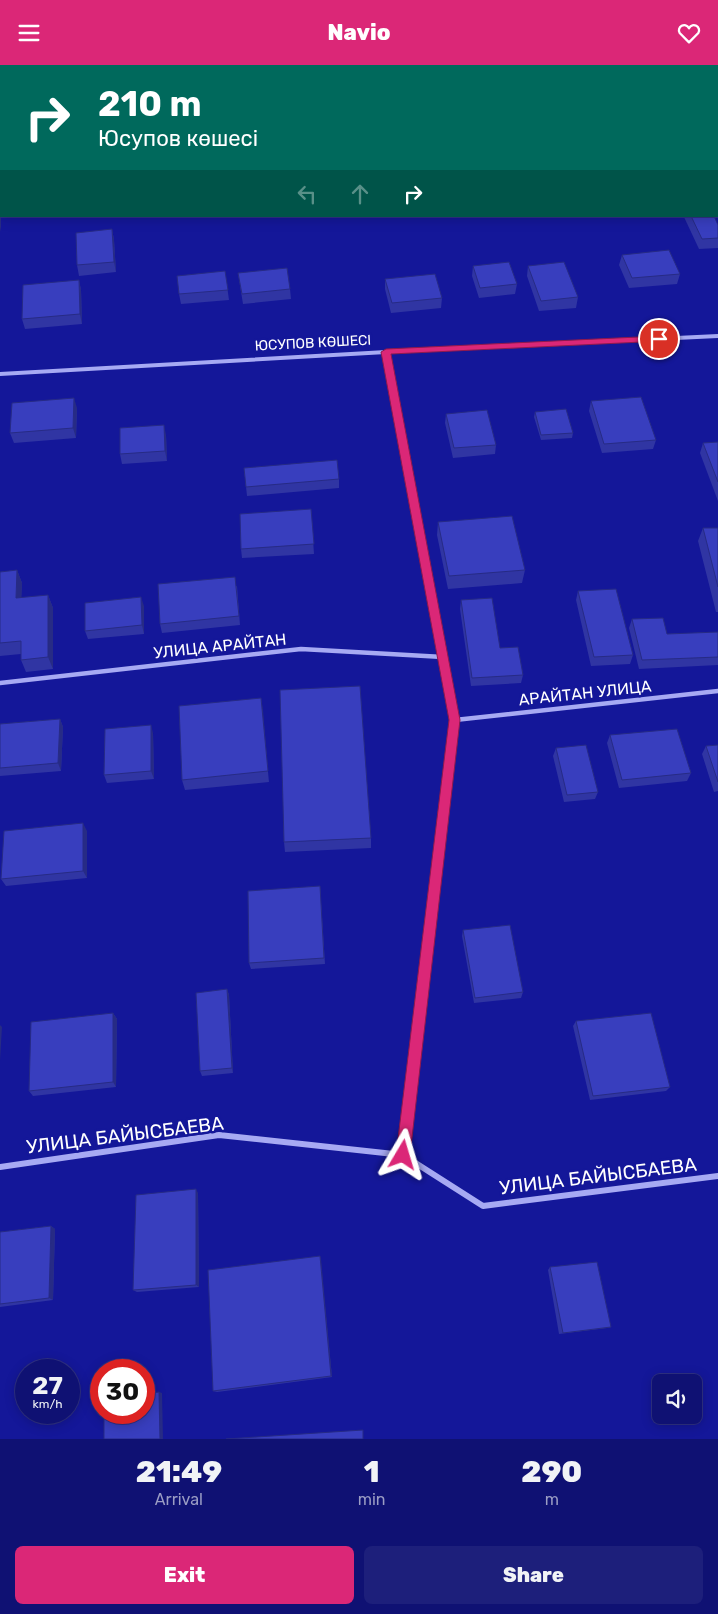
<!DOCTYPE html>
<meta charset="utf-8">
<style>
body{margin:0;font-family:Rubik,sans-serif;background:#1d1f7b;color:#f1f3f6;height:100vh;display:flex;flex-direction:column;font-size:19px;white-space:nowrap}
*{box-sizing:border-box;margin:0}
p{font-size:16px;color:#9b9dc4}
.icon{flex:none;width:28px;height:28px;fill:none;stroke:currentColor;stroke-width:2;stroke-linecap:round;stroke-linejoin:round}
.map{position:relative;height:1374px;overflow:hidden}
.sheet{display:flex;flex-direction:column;background:#0f1173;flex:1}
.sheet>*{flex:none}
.banner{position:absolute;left:0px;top:0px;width:719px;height:152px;box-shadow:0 2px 12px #0003,0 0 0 1px #2f3185;background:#00695c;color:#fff;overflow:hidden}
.fabs{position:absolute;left:652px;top:1309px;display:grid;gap:10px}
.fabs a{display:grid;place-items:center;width:50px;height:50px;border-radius:8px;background:#0f1173;box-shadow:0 2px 12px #0003,0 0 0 1px #2f3185;font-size:25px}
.speed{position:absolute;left:15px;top:1294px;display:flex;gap:10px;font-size:25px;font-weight:700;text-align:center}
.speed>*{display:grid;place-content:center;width:65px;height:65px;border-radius:50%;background:#0f1173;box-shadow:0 2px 12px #0003,0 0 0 1px #2f3185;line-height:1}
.speed small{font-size:12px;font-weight:400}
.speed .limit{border:8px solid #d22;background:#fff;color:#111}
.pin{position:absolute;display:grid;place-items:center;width:42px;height:42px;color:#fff;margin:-21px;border:2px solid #fff;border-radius:50%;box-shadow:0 1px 5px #0007}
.me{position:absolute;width:55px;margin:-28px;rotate:7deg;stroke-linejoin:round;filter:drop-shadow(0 0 4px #0008)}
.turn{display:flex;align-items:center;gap:18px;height:105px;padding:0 15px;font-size:22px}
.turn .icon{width:65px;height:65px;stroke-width:2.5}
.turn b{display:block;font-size:35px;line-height:42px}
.lanes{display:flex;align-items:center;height:48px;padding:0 15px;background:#0003;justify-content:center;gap:25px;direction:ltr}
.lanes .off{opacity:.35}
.eta{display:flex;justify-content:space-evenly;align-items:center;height:85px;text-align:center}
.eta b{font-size:30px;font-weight:800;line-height:35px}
.button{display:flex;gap:10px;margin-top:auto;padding:10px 15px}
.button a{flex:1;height:58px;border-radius:8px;background:#db2777;color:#fff;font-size:20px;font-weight:800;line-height:58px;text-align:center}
.button a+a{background:#1d1f7b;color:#f1f3f6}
header{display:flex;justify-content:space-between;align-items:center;height:65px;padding:0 15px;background:#db2777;color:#fff;font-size:22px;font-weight:800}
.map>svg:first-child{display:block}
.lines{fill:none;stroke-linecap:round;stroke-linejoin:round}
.minor-far2{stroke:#a7aaf3;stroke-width:4}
.minor-far1{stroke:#a7aaf3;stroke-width:4.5}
.minor{stroke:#a7aaf3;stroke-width:6}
.tertiary{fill:#a7aaf3;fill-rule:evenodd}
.wall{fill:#3035a3}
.shaded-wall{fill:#272b85}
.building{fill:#383ebe;stroke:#272b85}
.route{fill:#db2777;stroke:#8e194d}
.labels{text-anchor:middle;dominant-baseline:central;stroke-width:5;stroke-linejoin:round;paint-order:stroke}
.far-street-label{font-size:14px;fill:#fff;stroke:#141799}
.street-label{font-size:16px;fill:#fff;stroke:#141799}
.near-street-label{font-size:19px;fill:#fff;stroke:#141799}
</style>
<header><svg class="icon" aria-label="menu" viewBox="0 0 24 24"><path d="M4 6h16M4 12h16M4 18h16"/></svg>Navio<svg class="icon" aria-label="heart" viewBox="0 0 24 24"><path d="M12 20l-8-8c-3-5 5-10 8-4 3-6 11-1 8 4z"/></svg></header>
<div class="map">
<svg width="718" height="1374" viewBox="0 0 718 1374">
<rect width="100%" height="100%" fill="#141799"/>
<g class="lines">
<!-- minor-far2 -->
<path class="minor-far2" d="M 386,287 L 397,346"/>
<!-- minor-far1 -->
<path class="minor-far1" d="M 397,345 L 455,655 L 438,794
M 0,618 L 301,584 L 443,592
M 455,655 L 718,626"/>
<!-- minor -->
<path class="minor" d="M 439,793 L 403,1090 L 483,1141 L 718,1111
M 0,1102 L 219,1070 L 403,1090"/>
<!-- tertiary -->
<path class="tertiary" d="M 718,269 L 718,273 L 386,289 L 0,311 L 0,307 L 386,285 Z"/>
</g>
<!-- wall -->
<path class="wall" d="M 535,0 L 576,0 L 576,1 L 536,1 Z
M 582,0 L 629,0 L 628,1 L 583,1 Z
M 684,151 L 714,151 L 718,160 L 718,183 L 699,184 L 684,152 Z
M 112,164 L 114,175 L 116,207 L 79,211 L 77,200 Z
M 622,190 L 680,209 L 677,219 L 629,223 L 619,200 Z
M 473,201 L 517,219 L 515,229 L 479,233 L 472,211 Z
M 528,201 L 578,232 L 576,243 L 539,246 L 527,211 Z
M 225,206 L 229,235 L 181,239 L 179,229 Z
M 238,208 L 290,224 L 291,234 L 243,239 Z
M 385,214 L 442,233 L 441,243 L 391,248 L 385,224 Z
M 79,215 L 81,225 L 82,259 L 25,264 L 22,254 Z
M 591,336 L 656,375 L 653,384 L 602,388 L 589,346 Z
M 77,343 L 76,373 L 14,378 L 10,368 Z
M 535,347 L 573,368 L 572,373 L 541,375 L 534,352 Z
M 446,349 L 496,380 L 495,389 L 453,393 L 445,358 Z
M 166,370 L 167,396 L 122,399 L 120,389 Z
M 718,377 L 718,436 L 700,388 L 703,378 Z
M 244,403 L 339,414 L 339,423 L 247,431 Z
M 311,444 L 314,489 L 242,493 L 241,484 Z
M 438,457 L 525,505 L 522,518 L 448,524 L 437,470 Z
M 703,463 L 718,463 L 718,547 L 716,547 L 698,476 Z
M 17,505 L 22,518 L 21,533 L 48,530 L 53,543 L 53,604 L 26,607 L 21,595 L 21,589 L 0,591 L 0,507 Z
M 237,521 L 240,560 L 162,568 L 160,559 Z
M 578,526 L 633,590 L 630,599 L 591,601 L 576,535 Z
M 461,535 L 500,583 L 523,610 L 521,618 L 471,621 L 460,544 Z
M 144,541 L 144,569 L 88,574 L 85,566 Z
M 632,554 L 667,569 L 718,567 L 718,600 L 639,604 L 629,563 Z
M 261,633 L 269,717 L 185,725 L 182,715 Z
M 60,654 L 63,662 L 61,706 L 0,711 L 0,659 Z
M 153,668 L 154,714 L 107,718 L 104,710 Z
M 610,670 L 691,708 L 687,716 L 619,723 L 607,678 Z
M 718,680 L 718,726 L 714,727 L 702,689 L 706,681 Z
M 556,683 L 598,727 L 595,734 L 564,737 L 553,691 Z
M 87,766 L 87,813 L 6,821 L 1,814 Z
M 371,773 L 371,783 L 285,787 L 284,777 Z
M 320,821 L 325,899 L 251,904 L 249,898 Z
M 463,865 L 523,927 L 521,933 L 474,938 L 462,871 Z
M 227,924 L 229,930 L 233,1008 L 202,1011 L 200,1006 Z
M 113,948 L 117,954 L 116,1022 L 33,1031 L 29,1026 Z
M 576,956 L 670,1022 L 666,1026 L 590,1035 L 573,961 Z
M 198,1128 L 199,1222 L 137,1227 L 133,1225 Z
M 51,1161 L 55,1164 L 53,1235 L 0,1242 L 0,1167 Z
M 320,1191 L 332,1312 L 217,1327 L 213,1326 Z
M 550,1202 L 611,1262 L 607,1263 L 559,1269 L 548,1205 Z"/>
<!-- shaded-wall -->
<path class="shaded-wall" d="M 0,120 L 1,124 L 1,167 L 0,162 Z
M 112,164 L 114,175 L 116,207 L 114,197 Z
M 79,215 L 81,225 L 82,259 L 80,249 Z
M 74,333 L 77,343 L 76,373 L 73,363 Z
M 164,360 L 166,370 L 167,396 L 165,386 Z
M 17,505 L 22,518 L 21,546 L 16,533 Z
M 48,530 L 53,543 L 53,604 L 48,592 Z
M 141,532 L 144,541 L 144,569 L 142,560 Z
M 261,633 L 263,645 L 269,717 L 268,706 Z
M 60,654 L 63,662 L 61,706 L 58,698 Z
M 151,660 L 153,668 L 154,714 L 151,706 Z
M 83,758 L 87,766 L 87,813 L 83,806 Z
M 227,924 L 229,930 L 233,1008 L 232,1003 Z
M 113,948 L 117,954 L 116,1022 L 113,1017 Z
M 0,960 L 2,962 L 0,996 Z
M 196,1124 L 198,1128 L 199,1222 L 196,1220 Z
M 51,1161 L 55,1164 L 53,1235 L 49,1233 Z
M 320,1191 L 321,1194 L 332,1312 L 331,1311 Z
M 159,1327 L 162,1328 L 163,1374 L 160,1374 Z"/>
<!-- building -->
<path class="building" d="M 647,0 L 704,0 L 704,1 L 647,1 Z
M 691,151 L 714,151 L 718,160 L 718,173 L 702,174 Z
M 112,164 L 114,197 L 77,200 L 76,168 Z
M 669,185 L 680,209 L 632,213 L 622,190 Z
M 509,197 L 517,219 L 480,223 L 473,201 Z
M 564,197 L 578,232 L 541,236 L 528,201 Z
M 287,203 L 290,224 L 242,229 L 238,208 Z
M 225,206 L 228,225 L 179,229 L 177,211 Z
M 435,209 L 442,233 L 392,238 L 385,214 Z
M 79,215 L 80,249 L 22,254 L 23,220 Z
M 641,332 L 656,375 L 604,379 L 591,336 Z
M 74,333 L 73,363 L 10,368 L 12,338 Z
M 566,344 L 573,368 L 541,370 L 535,347 Z
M 487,345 L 496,380 L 454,383 L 446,349 Z
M 164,360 L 165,386 L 120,389 L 120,363 Z
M 718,377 L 718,417 L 703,378 Z
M 337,395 L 339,414 L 246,422 L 244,403 Z
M 311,444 L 314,479 L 241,484 L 240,449 Z
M 512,451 L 525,505 L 449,511 L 438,457 Z
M 703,463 L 718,463 L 718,522 Z
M 17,505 L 16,533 L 48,530 L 48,592 L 21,595 L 21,576 L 0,578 L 0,507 Z
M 235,512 L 239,551 L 160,559 L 158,519 Z
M 616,524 L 633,590 L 594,592 L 578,526 Z
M 141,532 L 142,560 L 85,566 L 85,538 Z
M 492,533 L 500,583 L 518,582 L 523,610 L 472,613 L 461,535 Z
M 663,553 L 667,569 L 718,567 L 718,592 L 642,595 L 632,554 Z
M 360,621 L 371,773 L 284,777 L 280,625 Z
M 261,633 L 268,706 L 182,715 L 179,641 Z
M 60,654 L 58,698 L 0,703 L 0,659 Z
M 151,660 L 151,706 L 104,710 L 105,664 Z
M 677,664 L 691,708 L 622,715 L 610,670 Z
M 586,680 L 598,727 L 567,730 L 556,683 Z
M 718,680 L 718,717 L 706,681 Z
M 83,758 L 83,806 L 1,814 L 4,766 Z
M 320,821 L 324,893 L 249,898 L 248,826 Z
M 510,860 L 523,927 L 475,933 L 463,865 Z
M 227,924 L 232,1003 L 200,1006 L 196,928 Z
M 113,948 L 113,1017 L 29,1026 L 31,957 Z
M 651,948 L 670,1022 L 593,1031 L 576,956 Z
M 196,1124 L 196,1220 L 133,1225 L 136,1130 Z
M 51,1161 L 49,1233 L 0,1239 L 0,1167 Z
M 320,1191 L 331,1311 L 213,1326 L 208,1205 Z
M 597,1197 L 611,1262 L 563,1268 L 550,1202 Z
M 159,1327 L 160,1374 L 104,1374 L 104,1348 L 144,1348 L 144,1329 Z
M 363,1365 L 363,1374 L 226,1374 Z"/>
<!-- route -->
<path class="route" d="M 659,271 L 664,274 L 663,276 L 391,289 L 460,655 L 410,1090 L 408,1095 L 403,1097 L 398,1095 L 396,1090 L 449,655 L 381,287 L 386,284 Z"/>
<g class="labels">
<!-- far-street labels -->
<g class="far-street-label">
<text transform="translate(313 278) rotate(-3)">ЮСУПОВ КӨШЕСІ</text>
</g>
<!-- street labels -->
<g class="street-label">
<text transform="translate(220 581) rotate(-6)">УЛИЦА АРАЙТАН</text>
<text transform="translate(585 628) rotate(-6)">АРАЙТАН УЛИЦА</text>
</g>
<!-- near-street labels -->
<g class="near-street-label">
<text transform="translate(125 1070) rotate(-7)">УЛИЦА БАЙЫСБАЕВА</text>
<text transform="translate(598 1111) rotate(-7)">УЛИЦА БАЙЫСБАЕВА</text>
</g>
</g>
</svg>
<div class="fabs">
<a><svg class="icon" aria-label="sound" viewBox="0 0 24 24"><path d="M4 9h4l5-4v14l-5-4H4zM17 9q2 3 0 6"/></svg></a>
</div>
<div class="speed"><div>27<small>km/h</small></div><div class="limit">30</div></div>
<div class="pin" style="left:659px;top:274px;background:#d93025"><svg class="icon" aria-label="arrive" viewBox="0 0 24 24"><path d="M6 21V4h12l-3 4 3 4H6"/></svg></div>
<svg class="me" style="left:403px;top:1090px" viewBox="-20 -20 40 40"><path d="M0-17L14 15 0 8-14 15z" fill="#db2777" stroke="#fff" stroke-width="4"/></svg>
<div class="banner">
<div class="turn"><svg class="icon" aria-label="right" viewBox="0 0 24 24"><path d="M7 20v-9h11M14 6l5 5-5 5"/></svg><div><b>210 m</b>Юсупов көшесі</div></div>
<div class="lanes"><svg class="icon off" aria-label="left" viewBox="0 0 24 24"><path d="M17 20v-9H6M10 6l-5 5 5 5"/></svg><svg class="icon off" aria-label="ahead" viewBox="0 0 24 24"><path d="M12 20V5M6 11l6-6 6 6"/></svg><svg class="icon" aria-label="right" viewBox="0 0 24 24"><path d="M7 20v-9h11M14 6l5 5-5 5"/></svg></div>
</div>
</div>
<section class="sheet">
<div class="eta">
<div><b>21:49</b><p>Arrival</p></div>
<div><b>1</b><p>min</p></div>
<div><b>290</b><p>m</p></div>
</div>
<div class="button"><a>Exit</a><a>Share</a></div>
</section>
